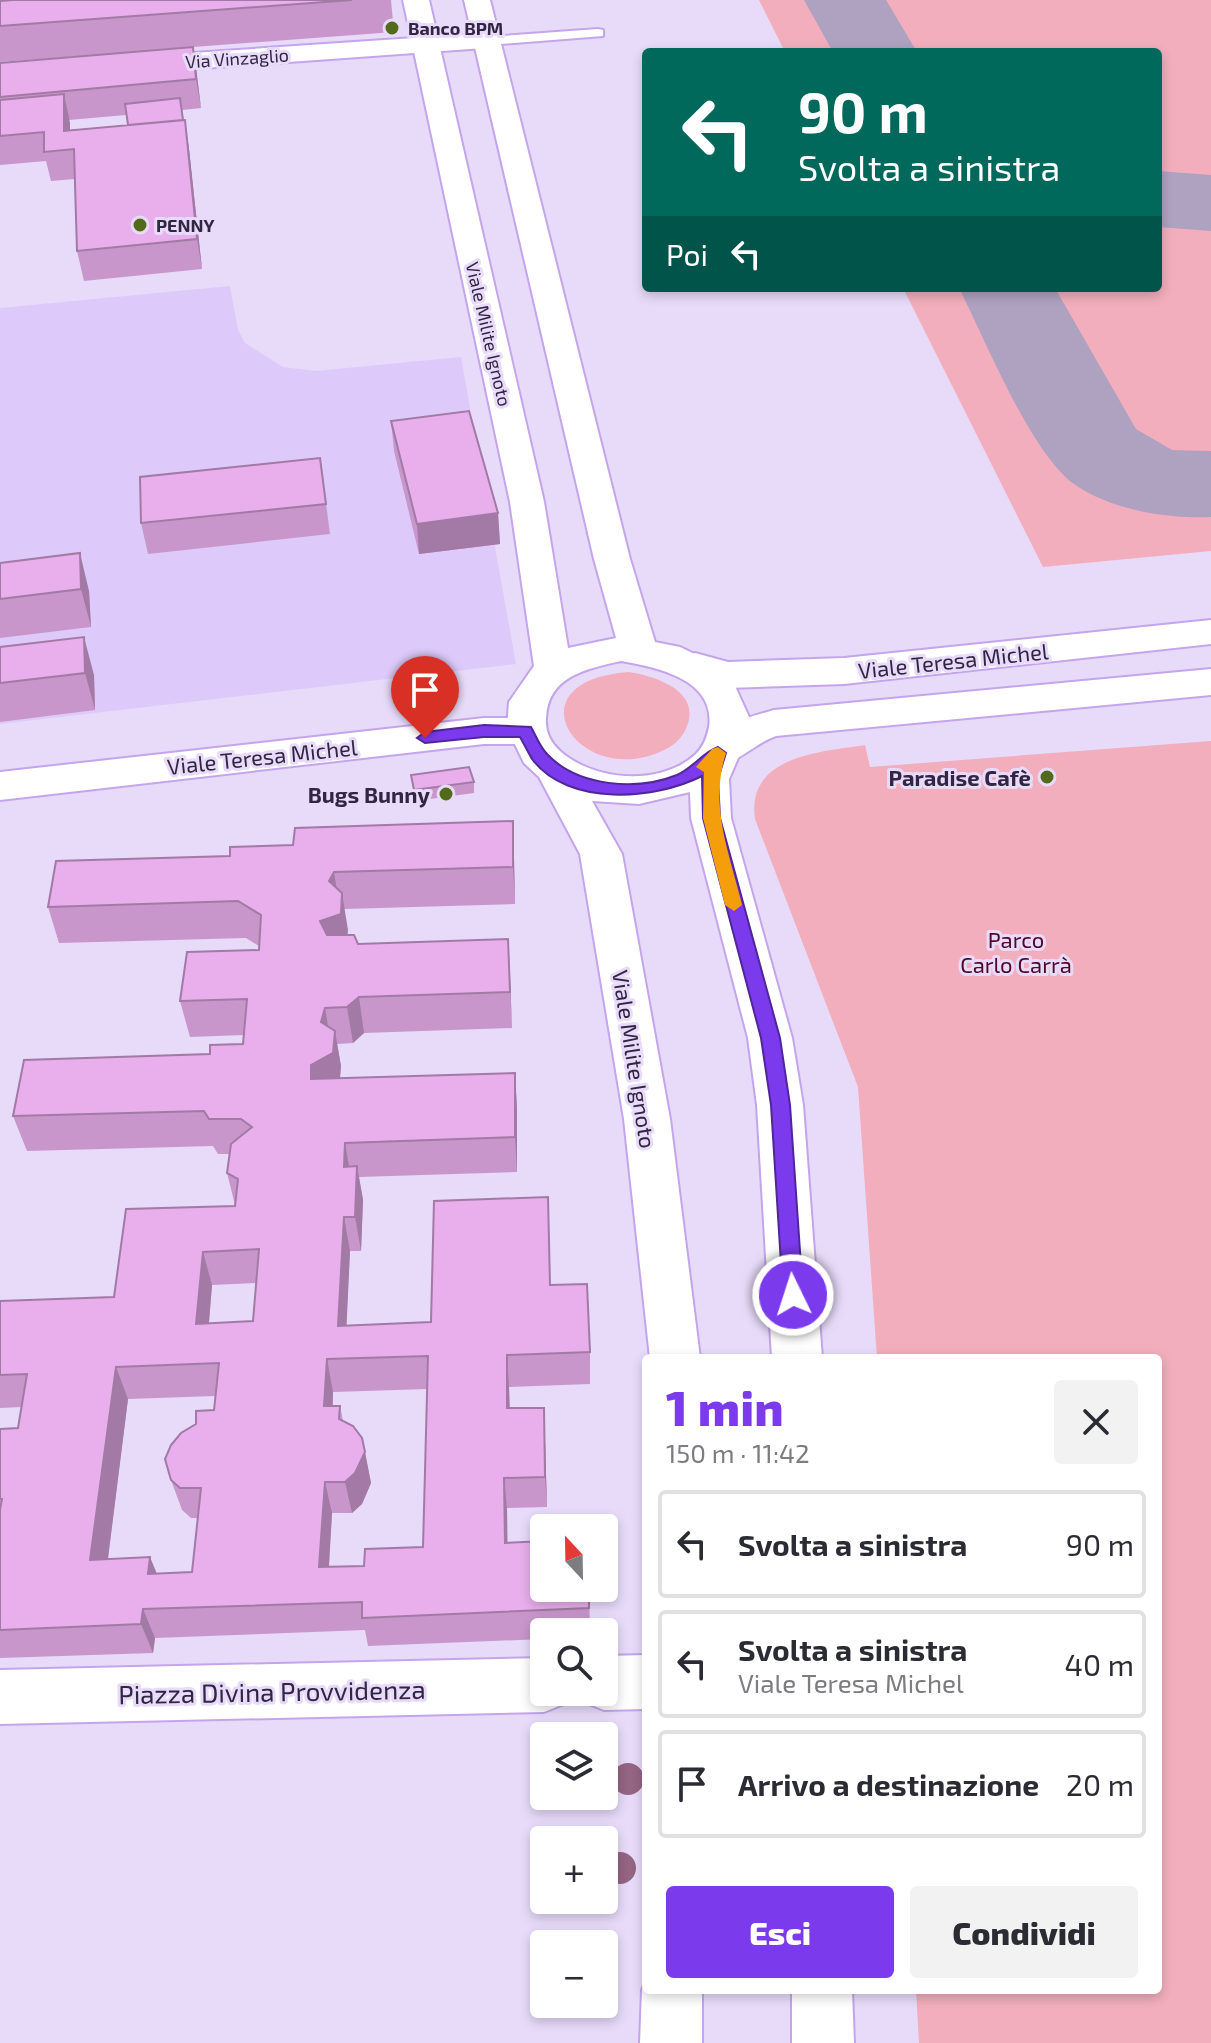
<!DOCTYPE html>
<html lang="it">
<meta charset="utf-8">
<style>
body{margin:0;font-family:"Exo 2",sans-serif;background:#f2f2f3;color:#2b2b33;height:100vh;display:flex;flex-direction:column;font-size:30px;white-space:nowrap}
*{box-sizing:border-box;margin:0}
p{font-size:26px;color:#7c7c81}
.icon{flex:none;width:44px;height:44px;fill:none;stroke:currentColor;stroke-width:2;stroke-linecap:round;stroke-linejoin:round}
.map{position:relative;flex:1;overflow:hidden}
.panel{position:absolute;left:642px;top:1354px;width:520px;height:640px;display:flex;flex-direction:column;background:#fff;border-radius:8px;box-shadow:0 4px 12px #0003}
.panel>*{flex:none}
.top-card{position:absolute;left:642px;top:48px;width:520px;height:244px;border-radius:8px;box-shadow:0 4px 12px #0003;background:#00695c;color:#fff;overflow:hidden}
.needle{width:52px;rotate:338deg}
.fabs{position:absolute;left:530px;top:1514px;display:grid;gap:16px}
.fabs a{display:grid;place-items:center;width:88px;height:88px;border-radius:8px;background:#fff;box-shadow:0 4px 12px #0003;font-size:40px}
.pin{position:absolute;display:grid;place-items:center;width:68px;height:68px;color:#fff;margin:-82px -34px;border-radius:50% 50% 50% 0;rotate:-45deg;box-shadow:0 0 8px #0007}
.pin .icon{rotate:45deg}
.me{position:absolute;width:88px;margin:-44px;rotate:356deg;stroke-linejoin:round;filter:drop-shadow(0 0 6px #0008)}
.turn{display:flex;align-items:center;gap:28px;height:168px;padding:0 24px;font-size:36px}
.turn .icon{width:104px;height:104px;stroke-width:2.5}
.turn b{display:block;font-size:56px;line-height:68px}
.then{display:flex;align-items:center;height:76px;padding:0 24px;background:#0003;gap:16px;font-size:30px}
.round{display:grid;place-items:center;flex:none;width:84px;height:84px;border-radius:8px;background:#f2f2f3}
.overview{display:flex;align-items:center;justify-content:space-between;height:136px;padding:0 24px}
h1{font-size:48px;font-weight:800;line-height:60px;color:#7c3aed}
.action{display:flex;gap:16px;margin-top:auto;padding:16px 24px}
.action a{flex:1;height:92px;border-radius:8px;background:#7c3aed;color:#fff;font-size:32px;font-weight:800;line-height:92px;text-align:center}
.action a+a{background:#f2f2f3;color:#2b2b33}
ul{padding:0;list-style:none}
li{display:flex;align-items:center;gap:24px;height:108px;margin:0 16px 12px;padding:0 8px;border:4px solid #e1e1e2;border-radius:8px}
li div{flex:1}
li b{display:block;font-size:30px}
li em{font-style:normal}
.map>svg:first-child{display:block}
.built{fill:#decafa}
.green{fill:#f2aebd}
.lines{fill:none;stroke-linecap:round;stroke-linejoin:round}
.taxiway{fill:#aea2c0;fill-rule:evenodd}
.service-casing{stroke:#c4a5ec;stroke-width:4}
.minor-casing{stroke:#c4a5ec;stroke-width:4}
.tertiary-casing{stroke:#c4a5ec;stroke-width:4}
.secondary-casing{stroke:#c4a5ec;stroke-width:4}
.service{fill:#fff;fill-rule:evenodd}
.minor{fill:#fff;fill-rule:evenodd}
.tertiary{fill:#fff;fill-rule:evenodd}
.secondary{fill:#fff;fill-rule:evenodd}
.tree{fill:#956584}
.wall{fill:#c896cb;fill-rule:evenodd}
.shaded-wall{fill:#a27aa5}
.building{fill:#e8afec;stroke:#a27aa5;stroke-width:2;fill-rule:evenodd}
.route{fill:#7c3aed;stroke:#51269a;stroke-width:2}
.slow{fill:#f59e0b}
.poi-dot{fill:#536a1a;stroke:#e7dbf9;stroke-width:3}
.labels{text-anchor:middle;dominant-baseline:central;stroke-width:6;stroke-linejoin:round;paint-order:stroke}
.far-poi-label{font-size:18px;font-weight:bold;fill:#322542;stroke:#e7dbf9;text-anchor:start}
.far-street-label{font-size:18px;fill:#322542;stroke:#e7dbf9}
.street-label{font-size:22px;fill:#322542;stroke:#e7dbf9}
.poi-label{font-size:22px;font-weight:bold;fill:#322542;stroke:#e7dbf9;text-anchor:end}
.park-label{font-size:22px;fill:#520524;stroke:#e7dbf9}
.near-street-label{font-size:26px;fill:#322542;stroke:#e7dbf9}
</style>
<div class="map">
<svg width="1211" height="2043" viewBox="0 0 1211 2043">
<rect width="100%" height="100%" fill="#e7dbf9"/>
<!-- built -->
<path class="built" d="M 230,286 L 238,330 L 245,343 L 283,367 L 316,371 L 461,357 L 516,664 L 0,724 L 0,308 Z"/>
<!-- green -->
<path class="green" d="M 759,0 L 1211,0 L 1211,551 L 1043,567 L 903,288 L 1158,288 L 1158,52 L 785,52 Z
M 629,672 C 654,676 701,690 687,726 C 684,735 677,743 668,748 C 581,795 505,681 629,672 Z
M 1211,741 L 1211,2043 L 919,2043 L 916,1990 L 1158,1990 L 1158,1358 L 877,1358 L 858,1087 L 755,819 C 746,756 820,752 865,745 L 870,767 Z"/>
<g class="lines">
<!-- taxiway -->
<path class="taxiway" d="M 804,0 L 886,0 L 917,52 L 833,52 Z
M 1158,171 L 1211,175 L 1211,231 L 1158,227 Z
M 959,288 L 1055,288 L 1136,429 L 1172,450 L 1211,451 L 1211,517 C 1167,519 1111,510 1074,484 C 1030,452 985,339 959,288 Z"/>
<!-- service casing -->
<g class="service-casing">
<path id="service" d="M 598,29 L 603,30 L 603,36 L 488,45 L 481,41 L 488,37 Z"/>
</g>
<!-- minor casing -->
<g class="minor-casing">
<path id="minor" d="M 488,33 L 498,35 L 501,41 L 498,47 L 134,73 L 124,71 L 120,65 L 124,59 L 134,57 Z
M 484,718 L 525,718 L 539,722 L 544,731 L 539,740 L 525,744 L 484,744 L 0,800 L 0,772 Z
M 646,1655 L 646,1709 L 604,1710 L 584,1702 L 580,1692 L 604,1692 L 604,1656 Z
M 544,1658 L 544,1692 L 569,1692 L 564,1704 L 544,1712 L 0,1724 L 0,1670 Z"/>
</g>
<!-- tertiary casing -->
<g class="tertiary-casing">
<path id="tertiary" d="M 1211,620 L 1211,644 L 844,684 L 728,688 L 682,675 L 676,666 L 682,657 L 695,653 L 728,662 L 844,658 Z
M 1211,669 L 1211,695 L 776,736 C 750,745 733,771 704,763 L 698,753 C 714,726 746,718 774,710 Z"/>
</g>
<!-- secondary casing -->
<g class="secondary-casing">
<path id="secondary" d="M 403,0 L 429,0 L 544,502 L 568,648 L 616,638 L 594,559 L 464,0 L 490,0 L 630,559 L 655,642 L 680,647 L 713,663 L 734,684 L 749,717 L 745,742 L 729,779 L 731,818 L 792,1038 L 803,1105 L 822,1358 L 772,1358 L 757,1105 L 748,1038 L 691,818 L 690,792 L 639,804 L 592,801 L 622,854 L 670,1119 L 700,1358 L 650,1358 L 624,1119 L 580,854 L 539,777 L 524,763 L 507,728 L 509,702 L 534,666 L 510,502 ZM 621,661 C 656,667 716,679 709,727 C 707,737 704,746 696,754 C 660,787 594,781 560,751 C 550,742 545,731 546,718 C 548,676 586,669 621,661 Z
M 646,1979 L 646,1990 L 702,1990 L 702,2043 L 640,2043 L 642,1990 Z
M 792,1990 L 852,1990 L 854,2043 L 792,2043 Z"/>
</g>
<!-- service -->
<use href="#service" class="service"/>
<!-- minor -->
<use href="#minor" class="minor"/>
<!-- tertiary -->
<use href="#tertiary" class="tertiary"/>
<!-- secondary -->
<use href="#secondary" class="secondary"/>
</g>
<!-- trees -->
<g class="tree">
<circle cx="628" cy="1779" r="16"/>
<circle cx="620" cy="1868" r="16"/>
</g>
<!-- wall -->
<path class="wall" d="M 13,0 L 391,0 L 394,32 L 193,47 L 201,108 L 182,110 L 189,149 L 202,269 L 84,281 L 77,251 L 75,179 L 51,181 L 46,161 L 0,165 L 0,63 L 134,52 L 0,62 L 0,1 ZM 126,115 L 128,125 L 70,130 L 69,120 Z
M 391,421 L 498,513 L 500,544 L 419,554 L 394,451 Z
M 320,458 L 330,534 L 148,554 L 141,523 Z
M 0,563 L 89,591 L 91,627 L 0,638 Z
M 0,647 L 94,675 L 95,710 L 0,722 Z
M 411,775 L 474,782 L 474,793 L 415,801 Z
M 514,858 L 515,904 L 344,909 L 347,935 L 358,944 L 508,939 L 512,1028 L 364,1033 L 353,1043 L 337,1044 L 341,1066 L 340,1078 L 515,1073 L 517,1108 L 517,1172 L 359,1177 L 363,1200 L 361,1251 L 350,1251 L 346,1326 L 431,1322 L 550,1285 L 590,1352 L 590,1384 L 509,1387 L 510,1408 L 544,1408 L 547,1507 L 507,1508 L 507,1543 L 589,1588 L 590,1632 L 544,1632 L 544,1639 L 368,1646 L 365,1630 L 155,1638 L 153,1653 L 0,1658 L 0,1429 L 18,1428 L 22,1407 L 0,1408 L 0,1301 L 114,1297 L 235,1205 L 227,1173 L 229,1154 L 218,1154 L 213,1146 L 27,1151 L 13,1116 L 243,1044 L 244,1035 L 190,1037 L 180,1001 L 259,950 L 259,946 L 246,938 L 59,943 L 48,907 L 56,861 ZM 256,1283 L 253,1321 L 209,1323 L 212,1285 ZM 428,1389 L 423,1547 L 364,1566 L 329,1567 L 332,1513 L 352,1513 L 362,1504 L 371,1483 L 362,1438 L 343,1421 L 340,1406 L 333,1406 L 333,1392 ZM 215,1396 L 214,1410 L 196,1424 L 171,1480 L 182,1510 L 191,1518 L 198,1518 L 192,1572 L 157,1574 L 108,1559 L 128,1399 Z"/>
<!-- shaded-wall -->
<path class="shaded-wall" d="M 193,47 L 197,75 L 201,108 L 196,79 Z
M 64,94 L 70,123 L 70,150 L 64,131 Z
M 185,120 L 189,149 L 202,269 L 197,239 Z
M 498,513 L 500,544 L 419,554 L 417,524 Z
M 80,553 L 89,591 L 91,627 L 81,589 Z
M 84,637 L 94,675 L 95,710 L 85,673 Z
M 513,821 L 514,858 L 515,904 L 513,867 Z
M 334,872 L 340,909 L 342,893 L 348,930 L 346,951 L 326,957 L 320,921 L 329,881 Z
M 508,939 L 510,975 L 512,1028 L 510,992 Z
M 359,997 L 364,1033 L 353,1043 L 347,1007 Z
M 325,1008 L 331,1044 L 335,1031 L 341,1066 L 339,1089 L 311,1079 L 311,1065 Z
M 515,1073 L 517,1108 L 517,1172 L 515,1137 Z
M 345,1143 L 351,1178 L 344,1167 Z
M 357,1166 L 363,1200 L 361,1251 L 355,1217 Z
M 344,1217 L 350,1251 L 345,1359 L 338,1326 Z
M 203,1252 L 212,1285 L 206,1357 L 196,1324 Z
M 507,1355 L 509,1387 L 510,1440 L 507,1408 Z
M 327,1359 L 333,1392 L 331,1438 L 324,1406 Z
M 116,1367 L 128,1399 L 104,1589 L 90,1560 Z
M 544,1408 L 545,1439 L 547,1507 L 545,1477 Z
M 365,1452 L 371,1483 L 362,1504 L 352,1513 L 345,1482 Z
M 504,1478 L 507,1508 L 508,1572 L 505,1543 Z
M 325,1482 L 332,1513 L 327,1596 L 319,1567 Z
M 150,1557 L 162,1586 L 148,1574 Z
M 143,1609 L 155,1638 L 153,1653 L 141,1624 Z"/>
<!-- building -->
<path class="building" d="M 13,0 L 352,0 L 0,26 L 0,1 Z
M 193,47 L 196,79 L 0,97 L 0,63 Z
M 64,94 L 64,131 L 185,120 L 197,239 L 77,251 L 74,149 L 44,152 L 44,132 L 0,136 L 0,100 Z
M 180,98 L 183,120 L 128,125 L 125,104 Z
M 469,411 L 498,513 L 417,524 L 391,421 Z
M 320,458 L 326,504 L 141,523 L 140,477 Z
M 80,553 L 81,589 L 0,599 L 0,563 Z
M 84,637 L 85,673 L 0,683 L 0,647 Z
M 469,767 L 474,782 L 414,790 L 411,775 Z
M 513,821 L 513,867 L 334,872 L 329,881 L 342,893 L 341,914 L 320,921 L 327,935 L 354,935 L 358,944 L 508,939 L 510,992 L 359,997 L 347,1007 L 325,1008 L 321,1022 L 335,1031 L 333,1053 L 311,1065 L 311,1079 L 515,1073 L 515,1137 L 345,1143 L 344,1167 L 357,1166 L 355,1217 L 344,1217 L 338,1326 L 431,1322 L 434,1201 L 548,1197 L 550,1285 L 587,1284 L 590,1352 L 507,1355 L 507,1408 L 544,1408 L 545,1477 L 504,1478 L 505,1543 L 544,1541 L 544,1588 L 589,1588 L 589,1608 L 362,1618 L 362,1602 L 143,1609 L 141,1624 L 0,1630 L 0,1510 L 2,1499 L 0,1499 L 0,1429 L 18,1428 L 27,1374 L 0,1375 L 0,1301 L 114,1297 L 126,1209 L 235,1206 L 238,1179 L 227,1173 L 231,1144 L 252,1127 L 241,1119 L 209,1119 L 204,1111 L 13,1116 L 24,1060 L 210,1054 L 210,1045 L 243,1044 L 247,999 L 180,1001 L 187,952 L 259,950 L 261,915 L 238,901 L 48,907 L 56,861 L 230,856 L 230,847 L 293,845 L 295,828 ZM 259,1249 L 253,1321 L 196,1324 L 203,1252 ZM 428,1356 L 423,1547 L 365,1549 L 364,1566 L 319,1567 L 325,1482 L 345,1482 L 355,1473 L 365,1452 L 362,1438 L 353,1426 L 339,1419 L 340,1406 L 324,1406 L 327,1359 ZM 219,1363 L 214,1410 L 196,1411 L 196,1424 L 181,1433 L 171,1445 L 165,1459 L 171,1480 L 180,1488 L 201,1488 L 192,1572 L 148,1574 L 150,1557 L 90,1560 L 116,1367 Z"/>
<!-- route -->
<path class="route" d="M 484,725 L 531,727 C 536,736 540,747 547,754 C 578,787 637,791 677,775 C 693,768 703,752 718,747 L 726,753 L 718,779 L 720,818 L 780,1038 L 790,1105 L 803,1295 L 800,1301 L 793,1303 L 785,1301 L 783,1295 L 771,1105 L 761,1038 L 703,818 L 702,776 C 655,800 568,807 532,759 C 528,752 524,744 520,737 L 484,737 L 425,743 L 417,738 L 425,732 Z"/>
<!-- slow -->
<path class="slow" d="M 718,747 L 726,753 C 709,806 729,852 742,905 L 734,911 L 725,905 L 703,818 L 704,772 L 696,767 L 712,749 Z"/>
<!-- markers -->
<g class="poi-dot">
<circle cx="392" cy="28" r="8"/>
<circle cx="140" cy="225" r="8"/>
<circle cx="1047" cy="777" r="8"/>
<circle cx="446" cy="794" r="8"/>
</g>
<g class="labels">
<!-- far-poi labels -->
<g class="far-poi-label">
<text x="408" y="28">Banco BPM</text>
<text x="156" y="225">PENNY</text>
</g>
<!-- far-street labels -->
<g class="far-street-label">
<text transform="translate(237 58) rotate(-4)">Via Vinzaglio</text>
<text transform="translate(489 334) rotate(77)">Viale Milite Ignoto</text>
</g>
<!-- street labels -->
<g class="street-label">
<text transform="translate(953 660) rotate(-6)">Viale Teresa Michel</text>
<text transform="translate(262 756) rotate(-6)">Viale Teresa Michel</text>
<text transform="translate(635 1059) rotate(81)">Viale Milite Ignoto</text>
</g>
<!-- poi labels -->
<g class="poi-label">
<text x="1031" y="777">Paradise Cafè</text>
<text x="430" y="794">Bugs Bunny</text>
</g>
<!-- park labels -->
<g class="park-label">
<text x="1016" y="939">Parco<tspan x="1016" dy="25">Carlo Carrà</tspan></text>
</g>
<!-- near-street labels -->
<g class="near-street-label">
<text transform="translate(272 1691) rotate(-1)">Piazza Divina Provvidenza</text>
</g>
</g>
</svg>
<div class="fabs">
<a><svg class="needle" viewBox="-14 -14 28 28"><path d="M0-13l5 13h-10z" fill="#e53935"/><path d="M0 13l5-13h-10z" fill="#7c7c81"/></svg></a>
<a><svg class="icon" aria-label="search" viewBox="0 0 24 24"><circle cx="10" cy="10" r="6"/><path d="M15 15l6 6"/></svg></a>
<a><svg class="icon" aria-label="layers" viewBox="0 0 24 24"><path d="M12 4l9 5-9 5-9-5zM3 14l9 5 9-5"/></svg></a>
<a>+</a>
<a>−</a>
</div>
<div class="pin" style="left:425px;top:738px;background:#d93025"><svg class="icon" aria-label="arrive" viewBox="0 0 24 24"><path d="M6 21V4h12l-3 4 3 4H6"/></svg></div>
<svg class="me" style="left:793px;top:1295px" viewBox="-20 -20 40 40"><circle r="17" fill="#7c3aed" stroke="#fff" stroke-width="3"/><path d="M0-11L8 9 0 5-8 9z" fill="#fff"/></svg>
<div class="top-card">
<div class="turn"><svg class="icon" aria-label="left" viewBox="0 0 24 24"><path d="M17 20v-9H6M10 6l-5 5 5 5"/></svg><div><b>90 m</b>Svolta a sinistra</div></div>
<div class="then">Poi<svg class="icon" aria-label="left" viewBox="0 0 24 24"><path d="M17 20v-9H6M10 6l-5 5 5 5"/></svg></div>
</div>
<section class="panel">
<div class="overview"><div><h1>1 min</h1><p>150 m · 11:42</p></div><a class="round"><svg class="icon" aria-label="close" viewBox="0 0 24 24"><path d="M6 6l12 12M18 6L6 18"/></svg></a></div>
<ul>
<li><svg class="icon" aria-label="left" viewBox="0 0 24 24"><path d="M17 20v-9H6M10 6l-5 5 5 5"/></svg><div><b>Svolta a sinistra</b></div><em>90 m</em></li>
<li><svg class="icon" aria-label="left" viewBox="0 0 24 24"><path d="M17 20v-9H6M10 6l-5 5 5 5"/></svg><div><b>Svolta a sinistra</b><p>Viale Teresa Michel</p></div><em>40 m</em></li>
<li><svg class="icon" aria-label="arrive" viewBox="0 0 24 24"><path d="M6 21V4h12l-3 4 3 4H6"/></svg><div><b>Arrivo a destinazione</b></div><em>20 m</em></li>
</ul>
<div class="action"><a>Esci</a><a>Condividi</a></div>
</section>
</div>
